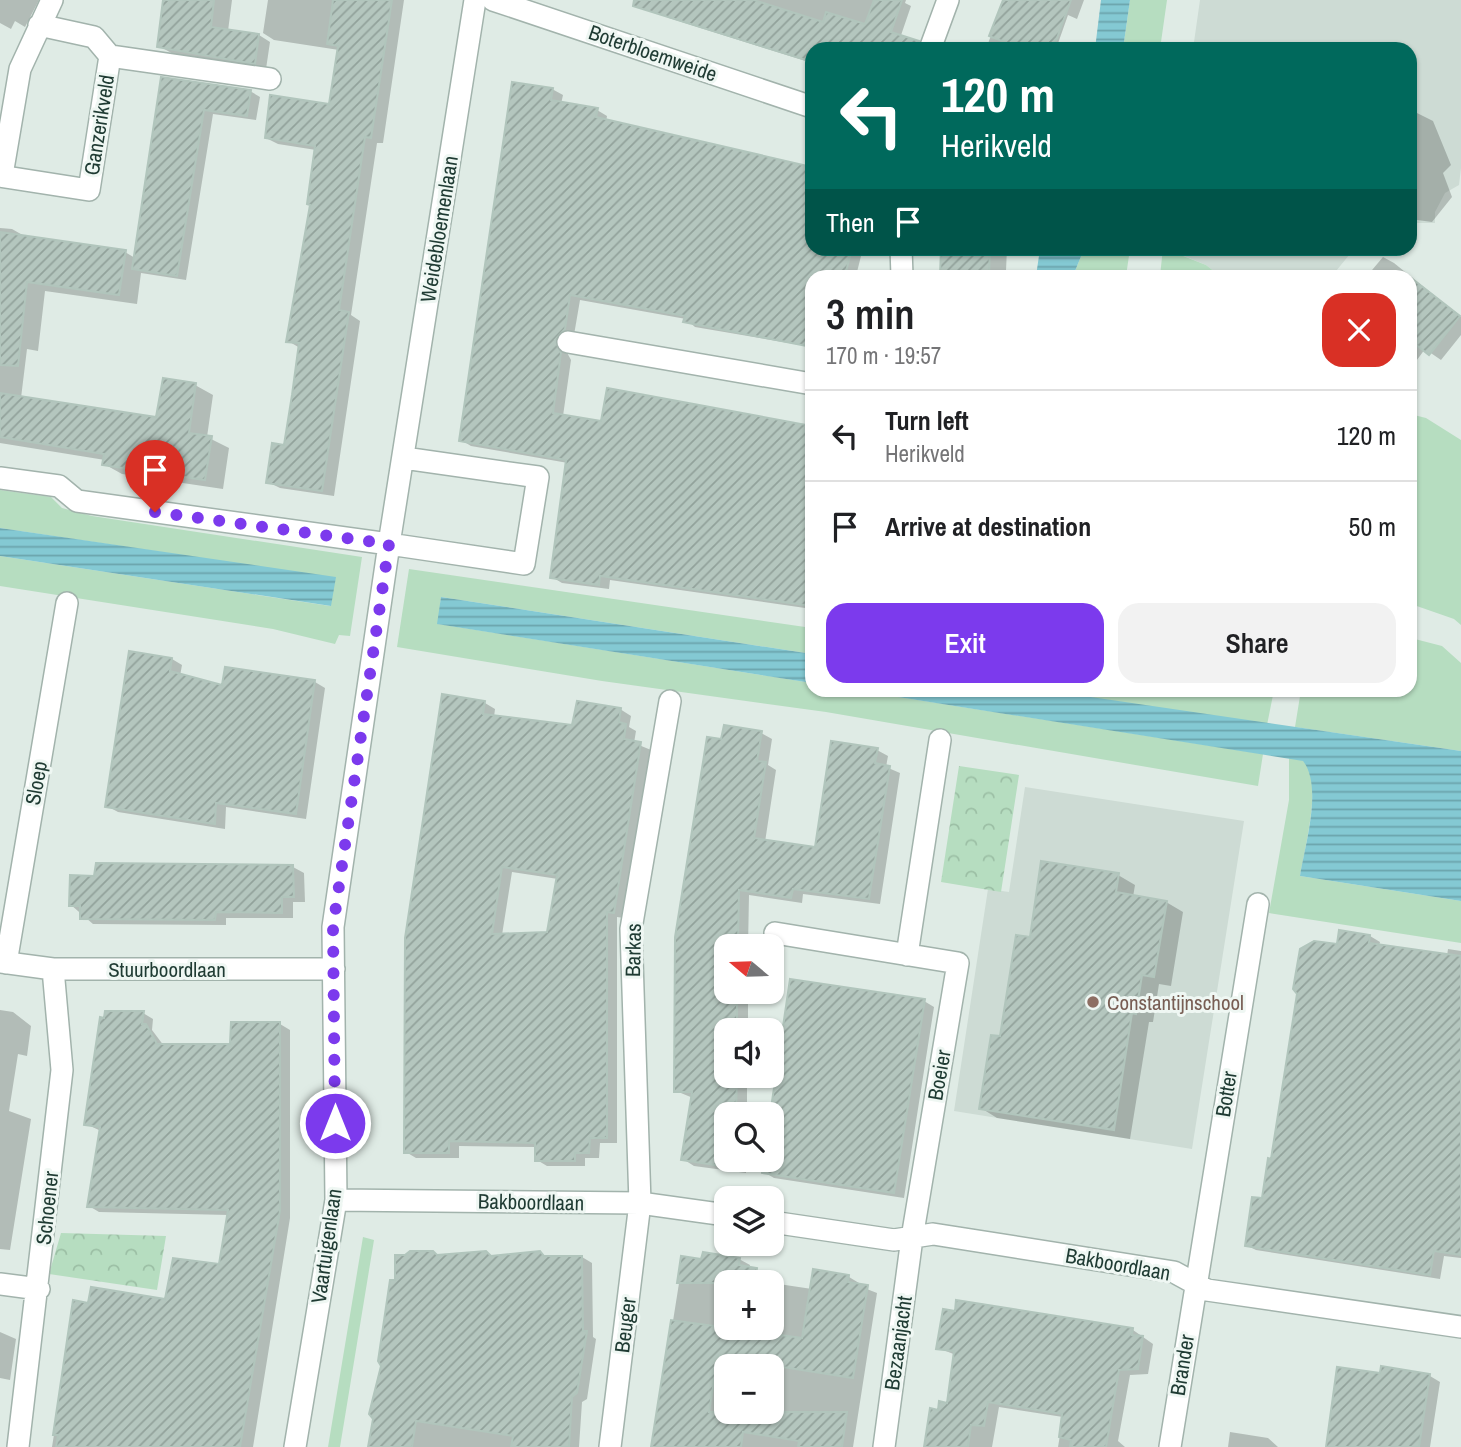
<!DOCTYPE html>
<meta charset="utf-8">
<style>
body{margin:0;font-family:"Archivo Narrow",sans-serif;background:#f2f2f2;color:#202124;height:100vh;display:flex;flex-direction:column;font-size:26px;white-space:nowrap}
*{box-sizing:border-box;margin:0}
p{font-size:23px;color:#757577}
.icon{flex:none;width:38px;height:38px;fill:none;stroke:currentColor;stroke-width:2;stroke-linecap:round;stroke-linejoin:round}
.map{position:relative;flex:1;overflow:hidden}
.side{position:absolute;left:805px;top:270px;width:612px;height:427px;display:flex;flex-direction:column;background:#fff;border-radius:21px;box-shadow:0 2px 5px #0004}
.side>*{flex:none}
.guide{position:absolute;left:805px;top:42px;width:612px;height:214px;border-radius:21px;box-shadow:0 2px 5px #0004;background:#00695c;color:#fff;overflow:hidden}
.needle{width:46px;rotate:289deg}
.fabs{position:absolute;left:714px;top:934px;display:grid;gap:14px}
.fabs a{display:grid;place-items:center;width:70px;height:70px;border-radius:14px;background:#fff;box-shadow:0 2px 5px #0004;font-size:35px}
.pin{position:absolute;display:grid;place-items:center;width:60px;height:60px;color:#fff;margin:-72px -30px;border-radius:50% 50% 50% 0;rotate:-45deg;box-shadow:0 0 7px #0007}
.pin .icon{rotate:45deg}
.me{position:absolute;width:77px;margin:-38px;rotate:0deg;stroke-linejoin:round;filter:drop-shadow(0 0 5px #0008)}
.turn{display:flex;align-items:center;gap:24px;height:147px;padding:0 21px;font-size:32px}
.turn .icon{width:91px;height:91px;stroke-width:2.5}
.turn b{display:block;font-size:49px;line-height:60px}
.then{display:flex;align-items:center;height:66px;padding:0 21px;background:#0003;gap:14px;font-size:26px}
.round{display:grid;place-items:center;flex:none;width:74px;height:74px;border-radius:21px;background:#f2f2f2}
.overview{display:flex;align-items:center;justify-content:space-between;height:119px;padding:0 21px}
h1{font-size:42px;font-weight:600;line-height:52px}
.primary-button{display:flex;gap:14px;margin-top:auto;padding:14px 21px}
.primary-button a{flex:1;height:80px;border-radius:21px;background:#7c3aed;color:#fff;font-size:28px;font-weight:600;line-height:80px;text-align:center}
.primary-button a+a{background:#f2f2f2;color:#202124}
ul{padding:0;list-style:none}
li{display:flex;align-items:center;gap:21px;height:91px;padding:0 21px;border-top:2px solid #e0e0e0}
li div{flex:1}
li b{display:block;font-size:26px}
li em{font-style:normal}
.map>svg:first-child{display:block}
.built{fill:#cddbd4}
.green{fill:#b6ddc0}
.forest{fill:url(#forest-crowns)}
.water{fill:url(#water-rules)}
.shadow{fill:#0003;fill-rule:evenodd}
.building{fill:url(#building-hatch);stroke:#b1c5bc;stroke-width:2;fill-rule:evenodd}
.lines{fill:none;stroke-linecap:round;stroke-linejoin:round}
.street-casing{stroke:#a2b3ac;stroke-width:24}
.street{stroke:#fff;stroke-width:21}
.route{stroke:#7c3aed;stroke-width:12;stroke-dasharray:0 21.6}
.education-dot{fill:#8d6e63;stroke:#eff7f3;stroke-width:2.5}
.labels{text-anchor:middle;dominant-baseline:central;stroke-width:6;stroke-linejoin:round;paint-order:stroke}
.street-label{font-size:21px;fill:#1f3b33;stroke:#eff7f3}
.education-label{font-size:21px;fill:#785e54;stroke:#eff7f3;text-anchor:start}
</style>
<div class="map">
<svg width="1461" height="1447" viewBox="0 0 1461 1447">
<defs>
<pattern id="forest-crowns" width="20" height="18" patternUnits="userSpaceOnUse" patternTransform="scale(1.75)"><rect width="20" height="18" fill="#b6ddc0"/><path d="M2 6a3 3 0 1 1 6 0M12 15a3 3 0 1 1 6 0" fill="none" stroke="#9cbfa5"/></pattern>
<pattern id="water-rules" width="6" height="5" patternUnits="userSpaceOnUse" patternTransform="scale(1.75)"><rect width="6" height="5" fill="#84c9d3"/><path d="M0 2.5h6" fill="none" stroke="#6ba4ac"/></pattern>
<pattern id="building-hatch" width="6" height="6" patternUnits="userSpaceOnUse" patternTransform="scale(1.75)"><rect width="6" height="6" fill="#b4c6be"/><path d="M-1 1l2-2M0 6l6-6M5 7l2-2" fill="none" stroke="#92a29b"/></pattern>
</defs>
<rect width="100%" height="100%" fill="#dfebe5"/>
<!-- built -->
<path class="built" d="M 1200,0 L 1461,0 L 1461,168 L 1459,185 L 1445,193 L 1435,212 L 1435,223 L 1411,223 L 1410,49 L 1193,49 Z
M 1167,249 L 1354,249 L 1332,276 L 1220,276 L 1206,265 Z
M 1025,787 L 1244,821 L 1192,1149 L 954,1111 L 988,889 L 1009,892 Z"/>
<!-- green -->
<path class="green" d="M 1130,0 L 1167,0 L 1160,49 L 1123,49 Z
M 1163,248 L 1206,265 L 1220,276 L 1160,276 Z
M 1084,249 L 1130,249 L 1126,276 L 1073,276 Z
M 1410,414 L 1426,418 L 1461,440 L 1461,625 L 1454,619 L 1411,604 Z
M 0,490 L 51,497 L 62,508 L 92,516 L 362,557 L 350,636 L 339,635 L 335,644 L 273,629 L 0,586 L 0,556 L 330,606 L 335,578 L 0,528 Z
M 409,569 L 812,628 L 812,654 L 441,597 L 438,624 L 812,683 L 812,690 L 854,690 L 1263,754 L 1258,786 L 826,712 L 602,681 L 397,647 Z
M 1411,638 L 1442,646 L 1461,663 L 1461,751 L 1295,727 L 1301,690 L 1410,690 Z
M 1043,690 L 1274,690 L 1267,725 Z
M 1289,757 C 1294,758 1301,759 1305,762 C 1323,777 1304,853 1300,876 L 1461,901 L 1461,943 L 1269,913 L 1289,800 Z
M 363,1237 L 374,1240 L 340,1447 L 328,1447 Z"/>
<!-- forest -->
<path class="forest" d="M 959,766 L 1019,775 L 1001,892 L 941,882 Z
M 61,1233 L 166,1236 L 157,1290 L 49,1274 Z"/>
<!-- water -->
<path class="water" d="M 1101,0 L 1130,0 L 1123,49 L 1095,49 Z
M 1040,249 L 1040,248 L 1084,249 L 1073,276 L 1036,276 Z
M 0,528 L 336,577 L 331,606 L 0,556 Z
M 441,597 L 812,654 L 812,683 L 437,624 Z
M 854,690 L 1043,690 L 1461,751 L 1461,901 L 1300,876 C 1305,845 1323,786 1303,761 Z"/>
<!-- shadow -->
<path class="shadow" d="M 0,0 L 39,0 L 25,27 L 15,21 L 11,29 L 0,23 Z
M 172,0 L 232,0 L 228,31 L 259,35 L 270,42 L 266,69 L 175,55 L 159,46 Z
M 268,0 L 404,0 L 383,143 L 377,143 L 351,315 L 360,321 L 334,496 L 280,488 L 268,482 L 286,447 L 300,348 L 288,341 L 312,205 L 316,150 L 278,144 L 266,138 L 331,106 L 339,50 L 274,40 L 263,33 Z
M 663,0 L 906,0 L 905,3 L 911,6 L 897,47 L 902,49 L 812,49 L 812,63 L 669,18 L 659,12 Z
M 1004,0 L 1084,0 L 1077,19 L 1068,15 L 1056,49 L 986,49 Z
M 1301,43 L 1325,47 L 1328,49 L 1296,49 Z
M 163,79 L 250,91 L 260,97 L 256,120 L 213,114 L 186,280 L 141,273 L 137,304 L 45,291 L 38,351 L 27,349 L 21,398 L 157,419 L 195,385 L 213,395 L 207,437 L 229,448 L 223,489 L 122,474 L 104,464 L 105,460 L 0,443 L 0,228 L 12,229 L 26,237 L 125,252 L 135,258 Z
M 552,89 L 563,95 L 561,104 L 597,110 L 607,116 L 606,122 L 812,169 L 812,248 L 863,248 L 856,276 L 812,276 L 812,347 L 695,327 L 686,319 L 580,300 L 574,335 L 564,347 L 571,360 L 563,416 L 602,423 L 812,428 L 812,609 L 610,580 L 609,589 L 562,583 L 552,577 L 568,463 L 471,446 L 461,440 Z
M 1410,105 L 1413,111 L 1433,121 L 1451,165 L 1443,173 L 1452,197 L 1432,222 L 1410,219 Z
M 943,248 L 1007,248 L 1006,271 L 1000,270 L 1000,276 L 942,276 Z
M 1383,257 L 1394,263 L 1461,317 L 1461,335 L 1441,360 L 1425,349 L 1414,364 L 1410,362 L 1410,276 L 1367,276 Z
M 131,653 L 172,659 L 182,665 L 180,676 L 224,687 L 315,682 L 325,688 L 306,819 L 226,807 L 225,829 L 118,812 L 107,806 Z
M 485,703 L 495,709 L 494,717 L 574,727 L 620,709 L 631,716 L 629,727 L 636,731 L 634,743 L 651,750 L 624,918 L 617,917 L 617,1143 L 600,1143 L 599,1158 L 585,1158 L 585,1166 L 547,1166 L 537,1160 L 537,1147 L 459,1146 L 459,1158 L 416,1158 L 406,1152 ZM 512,872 L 558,879 L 549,934 L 502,935 Z
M 761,733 L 772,739 L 768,765 L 776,770 L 765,842 L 816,849 L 877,750 L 888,756 L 886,767 L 900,773 L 880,904 L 803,894 L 802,903 L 749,895 L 748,947 L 726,947 L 726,992 L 748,992 L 748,1031 L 726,1031 L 726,1076 L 747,1076 L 747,1115 L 726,1115 L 726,1160 L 746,1160 L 746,1173 L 694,1166 L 683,1159 L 693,1098 L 676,1091 L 722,741 Z
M 293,867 L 304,873 L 305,902 L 293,902 L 293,918 L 226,918 L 226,925 L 93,924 L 71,905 Z
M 1118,875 L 1135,885 L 1133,897 L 1166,902 L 1183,912 L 1171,986 L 1159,984 L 1153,1022 L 1149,1022 L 1130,1139 L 997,1118 L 981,1108 L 1031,939 Z
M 1370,936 L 1380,942 L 1379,946 L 1447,956 L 1448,949 L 1461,951 L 1461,1258 L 1444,1256 L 1440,1279 L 1256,1250 L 1246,1245 L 1263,1200 L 1339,946 Z
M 924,1001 L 934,1007 L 904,1198 L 774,1178 L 764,1172 L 772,1160 L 772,1117 Z
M 0,1010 L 13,1012 L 31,1026 L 27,1056 L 18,1054 L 9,1111 L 31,1119 L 10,1250 L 0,1249 Z
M 143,1013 L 153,1019 L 152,1030 L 164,1046 L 232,1046 L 232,1024 L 280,1024 L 290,1030 L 290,1218 L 253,1447 L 52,1447 L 75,1302 L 90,1305 L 167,1301 L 221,1266 L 229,1215 L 99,1212 L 89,1206 L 101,1131 L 86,1124 Z
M 465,1253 L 486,1253 L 494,1257 L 539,1253 L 547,1257 L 582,1257 L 592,1263 L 593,1337 L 596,1339 L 587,1399 L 582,1402 L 579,1447 L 368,1447 L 375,1418 L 440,1257 L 460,1257 Z
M 683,1258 L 703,1261 L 739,1259 L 750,1265 L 747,1279 L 771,1283 L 726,1283 L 726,1328 L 772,1328 L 772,1283 L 812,1289 L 849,1277 L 859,1283 L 859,1286 L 877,1293 L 853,1447 L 653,1447 ZM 726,1367 L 772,1367 L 772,1412 L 726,1412 Z
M 958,1302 L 1133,1330 L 1153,1344 L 1148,1374 L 1130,1375 L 1118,1441 L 1125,1447 L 1058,1447 L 1063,1417 L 999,1407 L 992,1447 L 925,1447 L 940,1412 L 948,1405 L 956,1355 L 938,1348 L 956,1313 Z
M 0,1332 L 16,1339 L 10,1380 L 0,1378 Z
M 1383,1368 L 1430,1376 L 1440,1382 L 1430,1447 L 1327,1447 L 1382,1375 Z
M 1230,1432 L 1268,1438 L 1278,1447 L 1228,1447 Z"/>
<!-- building -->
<path class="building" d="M 163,0 L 214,0 L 211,27 L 259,34 L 255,64 L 157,47 Z
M 333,0 L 392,0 L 371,138 L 365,137 L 339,310 L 349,312 L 322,491 L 266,483 L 272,443 L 284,445 L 292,395 L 299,343 L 286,342 L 310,205 L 307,204 L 315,146 L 265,138 L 270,95 L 329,104 L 338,46 L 327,44 Z
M 634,0 L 754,0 L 823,22 L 826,12 L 865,24 L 874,0 L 902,0 L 891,32 L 919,41 L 917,49 L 812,49 L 812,62 L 633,6 Z
M 1003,0 L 1071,0 L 1053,49 L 1004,49 L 1007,43 L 989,36 Z
M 161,77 L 251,90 L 247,116 L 204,110 L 177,276 L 132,269 Z
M 512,82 L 553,88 L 551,100 L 598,108 L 596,117 L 812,167 L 812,248 L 852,248 L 845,276 L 812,276 L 812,347 L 683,322 L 685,316 L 570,295 L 565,329 L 555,340 L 561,353 L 553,413 L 601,421 L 607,388 L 812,426 L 812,606 L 600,576 L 599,585 L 550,578 L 566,460 L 459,441 Z
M 0,232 L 126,250 L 119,295 L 27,282 L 18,366 L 0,365 Z
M 941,248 L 990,248 L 989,276 L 940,276 Z
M 1410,277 L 1460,316 L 1429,355 L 1410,340 Z
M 163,378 L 196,383 L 189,433 L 212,436 L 205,480 L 102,465 L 104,454 L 0,437 L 0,393 L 156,417 Z
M 129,651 L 172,658 L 170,671 L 222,685 L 225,667 L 315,680 L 296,814 L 216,803 L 215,824 L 105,807 Z
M 442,694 L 485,701 L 483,714 L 572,725 L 577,701 L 621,708 L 619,722 L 626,724 L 624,739 L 641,742 L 614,913 L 607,912 L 607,1138 L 590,1138 L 589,1153 L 575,1153 L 575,1161 L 535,1161 L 535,1143 L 449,1141 L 449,1153 L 404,1153 L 405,938 ZM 502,867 L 557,875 L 547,932 L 492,934 Z
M 724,725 L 762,731 L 757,761 L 766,762 L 754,838 L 815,847 L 831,741 L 878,748 L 875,763 L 890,766 L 869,899 L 793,889 L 791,898 L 739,890 L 738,947 L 726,947 L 726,992 L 737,992 L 737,1031 L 726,1031 L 726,1076 L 737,1076 L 736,1115 L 726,1115 L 726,1160 L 736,1160 L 736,1168 L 681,1160 L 692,1092 L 674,1092 L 675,937 L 707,737 L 721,739 Z
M 1041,861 L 1119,873 L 1116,892 L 1167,901 L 1154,977 L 1142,975 L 1136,1014 L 1132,1013 L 1114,1130 L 979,1109 L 991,1035 L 1000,1036 L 1016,935 L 1030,937 Z
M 96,863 L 293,865 L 294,897 L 282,897 L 282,913 L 216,912 L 215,920 L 80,919 L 80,906 L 69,906 L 70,875 L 94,876 Z
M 1339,930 L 1370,935 L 1369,943 L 1461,956 L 1461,1255 L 1434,1251 L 1430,1275 L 1245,1246 L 1252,1197 L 1262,1198 L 1268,1158 L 1271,1159 L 1297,994 L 1293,989 L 1300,949 L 1314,941 L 1337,944 Z
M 790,979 L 925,999 L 894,1193 L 762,1173 L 764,1160 L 772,1160 L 770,1115 Z
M 105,1011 L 144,1011 L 142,1024 L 146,1024 L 157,1044 L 230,1044 L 231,1022 L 280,1022 L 280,1211 L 240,1447 L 56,1447 L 58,1435 L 53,1435 L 73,1300 L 88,1303 L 91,1287 L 165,1299 L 173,1258 L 219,1264 L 228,1210 L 87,1207 L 100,1127 L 84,1125 L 100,1017 L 104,1018 Z
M 410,1251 L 433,1251 L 437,1255 L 486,1251 L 491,1256 L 540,1251 L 544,1256 L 582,1256 L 583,1331 L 587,1331 L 577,1393 L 572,1397 L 569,1447 L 511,1447 L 513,1436 L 416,1421 L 412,1447 L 368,1447 L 373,1419 L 369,1414 L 381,1366 L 378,1361 L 390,1280 L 395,1280 L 395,1255 L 405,1255 Z
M 703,1252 L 740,1258 L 739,1265 L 757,1268 L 755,1283 L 677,1283 L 681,1256 L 701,1259 Z
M 813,1269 L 849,1275 L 848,1282 L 868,1285 L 853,1378 L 718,1357 L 709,1412 L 847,1412 L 842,1447 L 798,1447 L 799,1441 L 743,1432 L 741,1447 L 651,1447 L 671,1320 L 802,1338 Z
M 956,1300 L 1133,1328 L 1132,1335 L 1143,1336 L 1138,1369 L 1119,1370 L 1106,1447 L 1070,1447 L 1071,1440 L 1059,1437 L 1062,1414 L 988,1402 L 984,1426 L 971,1425 L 968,1447 L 924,1447 L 930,1408 L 938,1410 L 939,1401 L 947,1403 L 954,1351 L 936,1349 L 943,1309 L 955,1311 Z
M 1381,1366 L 1430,1374 L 1419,1447 L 1326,1447 L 1337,1367 L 1380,1373 Z"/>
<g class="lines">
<!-- street casing -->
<g class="street-casing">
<path id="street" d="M 493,0 L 812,107
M 39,25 L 94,37 L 110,56
M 930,49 L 948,0
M 2,175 L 20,69 L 52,0
M 0,176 L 89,190 L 110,56 L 270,79
M 901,248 L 902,276
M 568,342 L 812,384
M 404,458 L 538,477 L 524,564 L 389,544 L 475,0
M 0,478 L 59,486 L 77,501 L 389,544 L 333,927 L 336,1200 L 295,1447
M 775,933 L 958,963 L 912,1238 L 884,1447
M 907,955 L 940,740
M 0,962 L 53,969 L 334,969
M 6,963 L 67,603
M 336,1200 L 640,1203 L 726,1215
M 772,1222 L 894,1240 L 933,1234 L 1174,1272 L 1207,1290 L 1461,1327
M 0,1284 L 39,1289
M 18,1447 L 62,1070 L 53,969
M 610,1447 L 640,1203 L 631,929 L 670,701
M 1170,1447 L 1258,904"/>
</g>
<!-- street -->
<use href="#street" class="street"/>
</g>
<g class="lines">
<!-- route -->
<path class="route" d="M 155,512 L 389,544 L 333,927 L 335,1123"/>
</g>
<!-- markers -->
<circle class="education-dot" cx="1093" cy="1002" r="7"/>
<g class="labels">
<!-- street labels -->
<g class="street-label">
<text transform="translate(653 53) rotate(19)">Boterbloemweide</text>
<text transform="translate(99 125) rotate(-81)">Ganzerikveld</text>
<text transform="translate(439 229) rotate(-81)">Weidebloemenlaan</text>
<text transform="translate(36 783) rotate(-80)">Sloep</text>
<text transform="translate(633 950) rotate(-89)">Barkas</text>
<text x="167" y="969">Stuurboordlaan</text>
<text transform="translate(939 1075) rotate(-80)">Boeier</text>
<text transform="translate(1226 1094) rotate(-81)">Botter</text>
<text transform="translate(531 1202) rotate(1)">Bakboordlaan</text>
<text transform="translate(47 1208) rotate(-84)">Schoener</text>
<text transform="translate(326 1246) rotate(-82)">Vaartuigenlaan</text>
<text transform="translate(1118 1264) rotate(10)">Bakboordlaan</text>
<text transform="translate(625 1325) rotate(-83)">Beuger</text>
<text transform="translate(898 1343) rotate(-82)">Bezaanjacht</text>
<text transform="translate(1182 1365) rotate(-81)">Brander</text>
</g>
<!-- education labels -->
<g class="education-label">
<text x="1107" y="1002">Constantijnschool</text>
</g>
</g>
</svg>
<div class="fabs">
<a><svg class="needle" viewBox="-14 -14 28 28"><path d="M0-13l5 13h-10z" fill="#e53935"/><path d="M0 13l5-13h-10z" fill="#757577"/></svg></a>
<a><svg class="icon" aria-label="sound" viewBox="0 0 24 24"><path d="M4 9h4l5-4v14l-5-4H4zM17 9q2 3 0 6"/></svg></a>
<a><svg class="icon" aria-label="search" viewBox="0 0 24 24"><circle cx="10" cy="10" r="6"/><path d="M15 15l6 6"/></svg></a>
<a><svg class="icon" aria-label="layers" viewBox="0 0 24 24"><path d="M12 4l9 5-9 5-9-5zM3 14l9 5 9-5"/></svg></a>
<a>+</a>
<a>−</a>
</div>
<div class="pin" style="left:155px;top:512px;background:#d93025"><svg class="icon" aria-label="arrive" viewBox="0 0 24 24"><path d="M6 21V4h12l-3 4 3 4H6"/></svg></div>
<svg class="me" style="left:335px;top:1123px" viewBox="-20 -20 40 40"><circle r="17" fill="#7c3aed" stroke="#fff" stroke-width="3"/><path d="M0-11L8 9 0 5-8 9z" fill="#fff"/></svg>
<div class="guide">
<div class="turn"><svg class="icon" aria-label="left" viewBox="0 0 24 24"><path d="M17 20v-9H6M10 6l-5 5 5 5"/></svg><div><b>120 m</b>Herikveld</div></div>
<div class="then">Then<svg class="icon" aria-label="arrive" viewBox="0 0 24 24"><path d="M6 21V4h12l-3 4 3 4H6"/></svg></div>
</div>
<section class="side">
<div class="overview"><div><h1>3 min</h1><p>170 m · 19:57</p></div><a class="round" style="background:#d93025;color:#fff"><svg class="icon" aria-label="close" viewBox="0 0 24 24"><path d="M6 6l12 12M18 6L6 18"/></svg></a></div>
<ul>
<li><svg class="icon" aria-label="left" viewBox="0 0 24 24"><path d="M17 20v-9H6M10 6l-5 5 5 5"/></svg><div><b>Turn left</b><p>Herikveld</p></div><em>120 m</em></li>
<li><svg class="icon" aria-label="arrive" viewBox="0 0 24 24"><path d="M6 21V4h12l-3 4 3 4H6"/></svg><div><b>Arrive at destination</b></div><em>50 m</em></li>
</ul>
<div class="primary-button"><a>Exit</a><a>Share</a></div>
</section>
</div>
